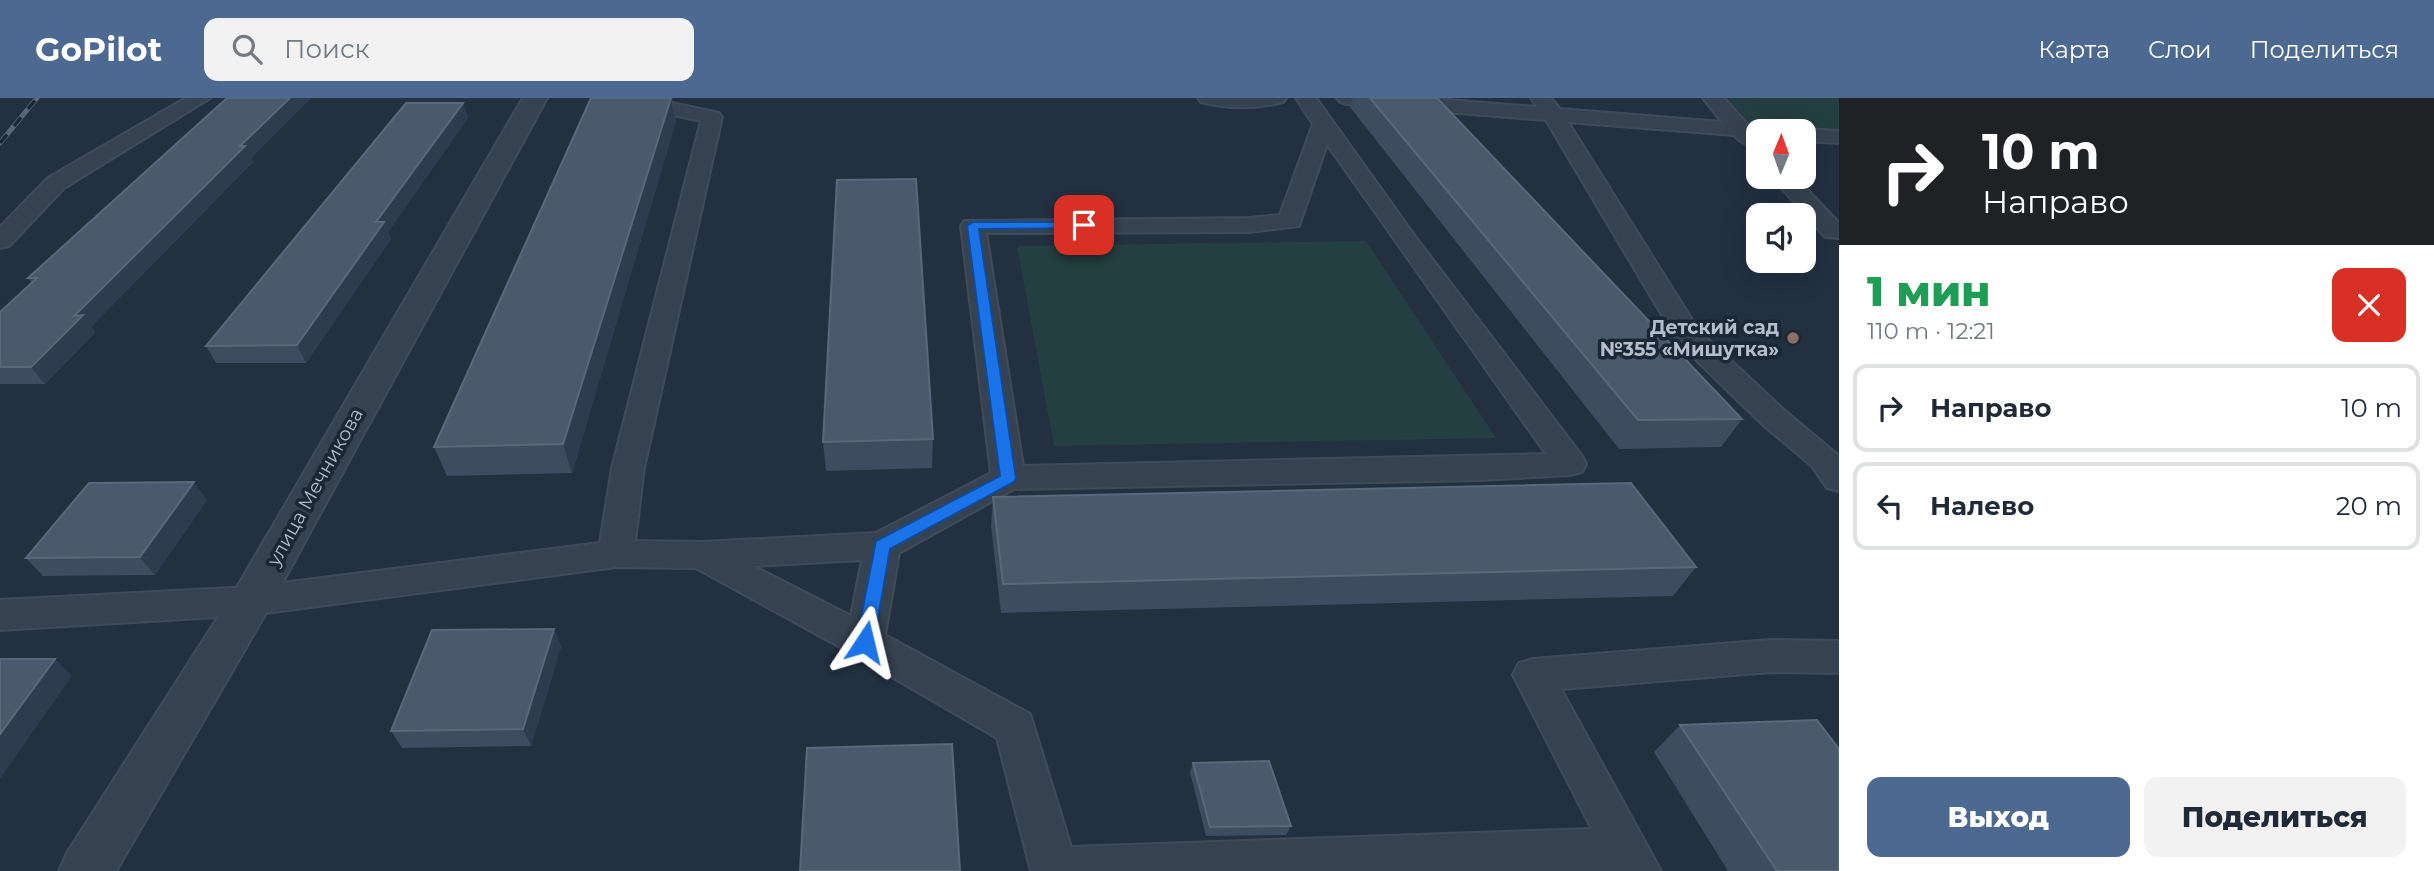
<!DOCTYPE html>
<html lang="ru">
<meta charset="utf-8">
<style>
body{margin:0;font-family:Montserrat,sans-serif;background:#f2f2f3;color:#1f2937;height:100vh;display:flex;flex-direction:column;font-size:26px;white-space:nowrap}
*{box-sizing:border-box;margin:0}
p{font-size:23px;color:#747a83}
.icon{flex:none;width:38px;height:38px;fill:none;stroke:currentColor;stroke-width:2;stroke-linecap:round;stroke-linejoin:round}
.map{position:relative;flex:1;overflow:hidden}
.panel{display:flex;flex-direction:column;background:#fff;width:595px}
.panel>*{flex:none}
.guide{background:#202124;color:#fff;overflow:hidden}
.needle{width:46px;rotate:1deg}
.buttons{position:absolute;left:1746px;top:21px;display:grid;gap:14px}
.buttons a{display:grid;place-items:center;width:70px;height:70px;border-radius:14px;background:#fff;box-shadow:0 7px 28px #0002;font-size:35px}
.pin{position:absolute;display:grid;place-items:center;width:60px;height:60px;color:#fff;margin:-30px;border-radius:14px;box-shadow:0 4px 10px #0006}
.me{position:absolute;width:77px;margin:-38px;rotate:10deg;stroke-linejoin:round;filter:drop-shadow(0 0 5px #0008)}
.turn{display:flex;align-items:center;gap:24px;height:147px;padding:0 28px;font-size:32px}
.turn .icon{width:91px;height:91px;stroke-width:2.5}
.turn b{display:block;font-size:49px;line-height:60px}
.round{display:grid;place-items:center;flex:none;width:74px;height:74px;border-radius:14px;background:#f2f2f3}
.overview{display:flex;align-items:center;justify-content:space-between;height:119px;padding:0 28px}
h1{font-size:42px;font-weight:800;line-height:52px;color:#1e9e55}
.button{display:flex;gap:14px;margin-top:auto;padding:14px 28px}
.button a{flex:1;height:80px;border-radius:14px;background:#4c6991;color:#fff;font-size:28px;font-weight:800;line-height:80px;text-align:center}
.button a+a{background:#f2f2f3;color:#1f2937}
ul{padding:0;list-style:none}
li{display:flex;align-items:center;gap:21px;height:88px;margin:0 14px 10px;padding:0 14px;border:4px solid #e0e1e3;border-radius:14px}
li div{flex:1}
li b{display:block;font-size:26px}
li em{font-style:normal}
header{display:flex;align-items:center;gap:42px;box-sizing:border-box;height:98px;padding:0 35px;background:#4c6991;color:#fff}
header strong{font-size:33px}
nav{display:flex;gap:38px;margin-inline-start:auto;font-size:24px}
.search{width:490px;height:63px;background:#f2f2f3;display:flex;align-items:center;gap:18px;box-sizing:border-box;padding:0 24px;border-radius:14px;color:#747a83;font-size:26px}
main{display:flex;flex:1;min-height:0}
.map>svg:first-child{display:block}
.green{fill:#243f41}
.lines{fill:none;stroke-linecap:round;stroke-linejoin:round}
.lane-casing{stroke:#404b59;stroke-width:4}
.street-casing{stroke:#404b59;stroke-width:4}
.lane{fill:#364250;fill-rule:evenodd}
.street{fill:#364250;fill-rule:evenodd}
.rail-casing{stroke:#586677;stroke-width:5}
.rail{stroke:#1b2735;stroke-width:3.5;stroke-dasharray:11;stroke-linecap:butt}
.wall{fill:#3d4c5f}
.shaded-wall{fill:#2d3c4e}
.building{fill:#4a596b;stroke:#5a687a;stroke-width:2}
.route{fill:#1a73e8;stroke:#114b97;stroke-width:2}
.education-dot{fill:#8d6e63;stroke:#1b2735;stroke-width:2.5}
.labels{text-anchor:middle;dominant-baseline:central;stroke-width:7;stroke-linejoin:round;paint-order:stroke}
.poi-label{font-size:19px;font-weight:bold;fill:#b3bdcb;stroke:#1b2735;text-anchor:end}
.street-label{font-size:19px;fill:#b3bdcb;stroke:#1b2735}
</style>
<header>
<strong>GoPilot</strong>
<div class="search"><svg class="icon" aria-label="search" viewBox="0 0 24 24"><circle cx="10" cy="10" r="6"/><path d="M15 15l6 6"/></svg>Поиск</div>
<nav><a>Карта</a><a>Слои</a><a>Поделиться</a></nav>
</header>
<main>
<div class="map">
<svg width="1839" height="773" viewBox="0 0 1839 773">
<rect width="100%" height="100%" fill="#223040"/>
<!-- green -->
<path class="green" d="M 1727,0 L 1839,0 L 1839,34 L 1751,27 Z
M 1366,143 L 1496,340 L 1054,348 L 1017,148 Z"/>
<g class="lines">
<!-- lane casing -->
<g class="lane-casing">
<path id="lane" d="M 186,0 L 210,0 L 64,90 L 9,148 L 0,150 L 0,129 L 48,80 Z
M 609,0 L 649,0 L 719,15 L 722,19 L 644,370 L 635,443 L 702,444 L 876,435 L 991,375 L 961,128 L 964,123 L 1250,120 L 1280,117 L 1313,26 L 1296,0 L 1316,0 L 1414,137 L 1582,358 L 1586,366 L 1582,374 L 1570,377 L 1480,382 L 1014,391 L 899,455 L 885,537 L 1030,616 L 1071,749 L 1592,731 L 1513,577 L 1519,565 L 1533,561 L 1771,542 L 1839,543 L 1839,575 L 1771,574 L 1561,591 L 1661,773 L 1031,773 L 997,640 L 851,555 L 696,470 L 616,469 L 251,517 L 0,532 L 0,502 L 251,489 L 600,445 L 612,370 L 701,23 L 612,4 ZM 1327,46 L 1546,356 L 1023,368 L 986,135 L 1250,134 L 1299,128 ZM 862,462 L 851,518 L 753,468 Z
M 1198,0 L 1286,0 L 1283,4 C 1257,11 1227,11 1201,4 Z
M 1337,0 L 1423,0 L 1537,9 L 1531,0 L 1551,0 L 1560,11 L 1722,24 L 1703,0 L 1724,0 L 1747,26 L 1768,28 L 1770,33 L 1759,33 L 1756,45 C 1745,47 1741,45 1734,37 L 1568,24 L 1699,233 L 1784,312 L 1839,358 L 1839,393 L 1827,390 L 1812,368 L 1762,326 L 1678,244 L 1546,22 L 1347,6 L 1340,4 Z
M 1804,31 L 1839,33 L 1839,45 L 1804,43 L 1804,33 L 1796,33 Z
M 1772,79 L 1795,79 L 1839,125 L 1839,140 L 1825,139 Z"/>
</g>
<!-- street casing -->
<g class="street-casing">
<path id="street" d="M 523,0 L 547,0 L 266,515 L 116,773 L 59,773 L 67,755 L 236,491 Z"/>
</g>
<!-- lane -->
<use href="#lane" class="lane"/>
<!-- street -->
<use href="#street" class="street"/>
<!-- rail casing -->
<g class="rail-casing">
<path id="rail" d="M 0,45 L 37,0"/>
</g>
<!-- rail -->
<use href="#rail" class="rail"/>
</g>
<!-- wall -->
<path class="wall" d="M 227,0 L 311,0 L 251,60 L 253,64 L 91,229 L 95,235 L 45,286 L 0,286 L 0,214 L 32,185 L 28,180 Z
M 591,0 L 672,0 L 676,23 L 572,375 L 447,378 L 434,349 Z
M 1353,0 L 1437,0 L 1742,321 L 1721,349 L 1619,351 L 1350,9 Z
M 463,5 L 468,20 L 388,134 L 391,141 L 306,265 L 216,265 L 206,248 Z
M 933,341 L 932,370 L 826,373 L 823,344 Z
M 993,399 L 1696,469 L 1673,498 L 1001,515 L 991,428 Z
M 207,402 L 155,477 L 43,478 L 26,460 Z
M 554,531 L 561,549 L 531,648 L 402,650 L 391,633 Z
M 1680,627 L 1839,773 L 1728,773 L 1654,654 Z
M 1193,665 L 1291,728 L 1286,737 L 1206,738 L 1190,674 Z"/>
<!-- shaded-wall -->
<path class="shaded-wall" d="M 290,0 L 311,0 L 251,60 L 253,64 L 91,229 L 95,235 L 45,286 L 31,269 L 74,218 L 240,48 Z
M 671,0 L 676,23 L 572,375 L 563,346 Z
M 463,5 L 468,20 L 388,134 L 391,141 L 306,265 L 297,247 L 376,124 Z
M 194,384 L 207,402 L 155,477 L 140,459 Z
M 554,531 L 561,549 L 531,648 L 523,631 Z
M 55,561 L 72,578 L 0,681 L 0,636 Z"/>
<!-- building -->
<path class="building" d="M 227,0 L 290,0 L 240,48 L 245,48 L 74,218 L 83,217 L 31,269 L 0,269 L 0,214 L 37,180 L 28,180 Z
M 591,0 L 671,0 L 563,346 L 434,349 Z
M 1370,0 L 1437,0 L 1742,321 L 1638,322 Z
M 406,5 L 463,5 L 376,124 L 384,124 L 297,247 L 206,248 Z
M 916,81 L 933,341 L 823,344 L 837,82 Z
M 194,384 L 140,459 L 26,460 L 89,385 Z
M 1631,385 L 1696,469 L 1003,486 L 993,399 Z
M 554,531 L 523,631 L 391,633 L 432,532 Z
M 0,561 L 55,561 L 0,636 Z
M 1817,622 L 1839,651 L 1839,773 L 1777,773 L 1680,627 Z
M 952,646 L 960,773 L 800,773 L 807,650 Z
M 1269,663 L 1291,728 L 1210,729 L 1193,665 Z"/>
<!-- route -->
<path class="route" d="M 1084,124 L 1090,127 L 1088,130 L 979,131 L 1016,380 L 1014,384 L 890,451 L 874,544 L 872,549 L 865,552 L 858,549 L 856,544 L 876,443 L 1000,378 L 967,128 L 973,124 Z"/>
<!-- markers -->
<circle class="education-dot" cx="1793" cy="240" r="7"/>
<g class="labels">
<!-- poi labels -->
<g class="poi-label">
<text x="1779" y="229">Детский сад<tspan x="1779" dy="22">№355 «Мишутка»</tspan></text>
</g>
<!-- street labels -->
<g class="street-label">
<text transform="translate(315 389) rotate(-61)">улица Мечникова</text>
</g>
</g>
</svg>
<div class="buttons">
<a><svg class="needle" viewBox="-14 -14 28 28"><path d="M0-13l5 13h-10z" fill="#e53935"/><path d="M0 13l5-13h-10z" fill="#747a83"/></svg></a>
<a><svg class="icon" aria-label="sound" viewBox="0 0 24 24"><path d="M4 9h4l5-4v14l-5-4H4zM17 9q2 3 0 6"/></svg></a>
</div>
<div class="pin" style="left:1084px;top:127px;background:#d93025"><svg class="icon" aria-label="arrive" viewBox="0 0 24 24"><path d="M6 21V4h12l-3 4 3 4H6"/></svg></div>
<svg class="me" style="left:865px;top:544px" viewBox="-20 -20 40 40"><path d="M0-17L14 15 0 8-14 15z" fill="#1a73e8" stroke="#fff" stroke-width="4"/></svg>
</div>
<section class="panel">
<div class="guide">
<div class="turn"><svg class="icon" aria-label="right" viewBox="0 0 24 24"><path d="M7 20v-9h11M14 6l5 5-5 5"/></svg><div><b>10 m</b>Направо</div></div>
</div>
<div class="overview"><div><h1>1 мин</h1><p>110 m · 12:21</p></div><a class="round" style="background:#d93025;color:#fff"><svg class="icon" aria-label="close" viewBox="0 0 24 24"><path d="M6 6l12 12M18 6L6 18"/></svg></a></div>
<ul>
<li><svg class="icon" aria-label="right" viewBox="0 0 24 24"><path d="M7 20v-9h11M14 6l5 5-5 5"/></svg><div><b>Направо</b></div><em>10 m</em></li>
<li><svg class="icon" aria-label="left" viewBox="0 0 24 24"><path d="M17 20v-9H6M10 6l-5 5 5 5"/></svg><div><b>Налево</b></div><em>20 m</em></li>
</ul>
<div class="button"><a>Выход</a><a>Поделиться</a></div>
</section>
</main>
